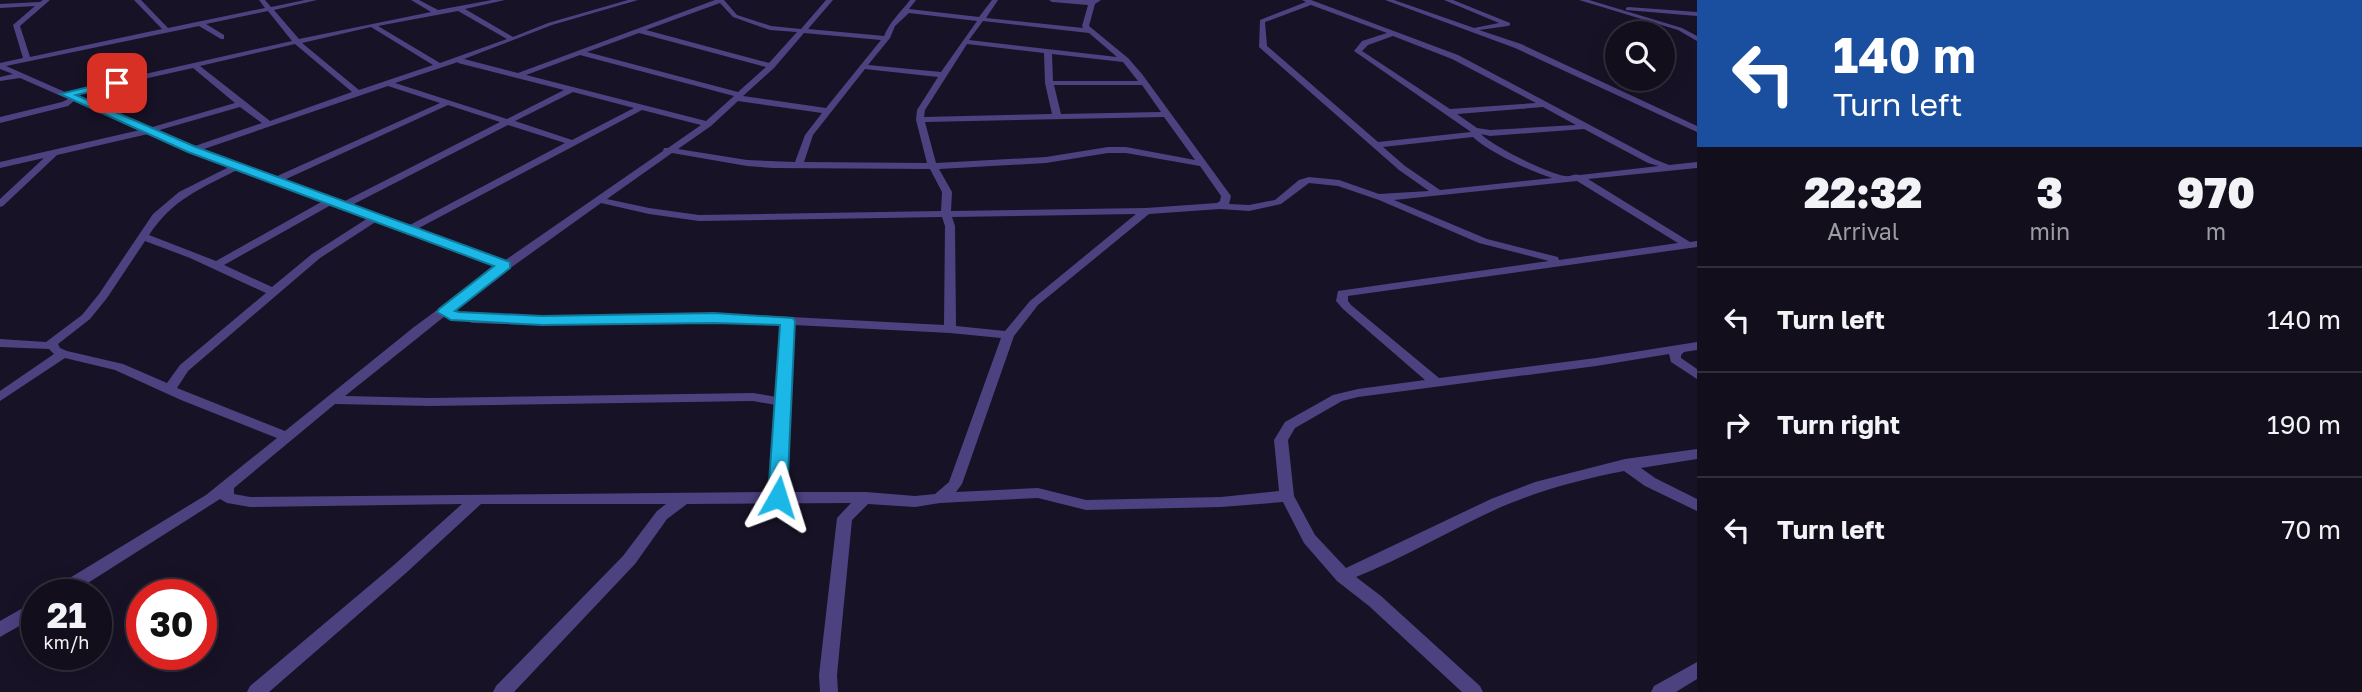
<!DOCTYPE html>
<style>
body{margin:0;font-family:"Golos Text",sans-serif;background:#1b1725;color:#f1f3f6;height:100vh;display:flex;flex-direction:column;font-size:26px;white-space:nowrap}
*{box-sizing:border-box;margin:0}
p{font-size:23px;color:#9c9ca3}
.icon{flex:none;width:38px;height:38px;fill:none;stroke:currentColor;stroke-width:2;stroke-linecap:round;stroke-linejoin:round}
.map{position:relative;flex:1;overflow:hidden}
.sheet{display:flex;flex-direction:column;background:#120e1c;width:665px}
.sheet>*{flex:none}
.top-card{background:#1a4fa0;color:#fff;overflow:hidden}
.tools{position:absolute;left:1605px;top:21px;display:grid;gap:14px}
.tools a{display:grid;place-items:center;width:70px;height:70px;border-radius:50%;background:#120e1c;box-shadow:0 4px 18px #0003,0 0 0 2px #312e3b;font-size:35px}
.speed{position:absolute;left:21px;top:579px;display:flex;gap:14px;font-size:35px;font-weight:700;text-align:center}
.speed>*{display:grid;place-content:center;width:91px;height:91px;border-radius:50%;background:#120e1c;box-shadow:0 4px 18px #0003,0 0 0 2px #312e3b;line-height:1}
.speed small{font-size:18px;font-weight:400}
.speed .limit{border:10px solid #d22;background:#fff;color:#111}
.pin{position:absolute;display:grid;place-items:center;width:60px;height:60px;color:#fff;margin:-30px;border-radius:14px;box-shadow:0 4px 10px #0006}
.me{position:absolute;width:77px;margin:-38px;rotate:6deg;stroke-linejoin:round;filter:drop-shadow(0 0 5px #0008)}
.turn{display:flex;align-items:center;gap:24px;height:147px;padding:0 21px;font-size:32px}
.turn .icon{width:91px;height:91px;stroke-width:2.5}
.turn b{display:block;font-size:49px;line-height:60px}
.eta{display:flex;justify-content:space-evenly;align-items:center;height:119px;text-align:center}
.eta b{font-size:42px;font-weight:800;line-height:49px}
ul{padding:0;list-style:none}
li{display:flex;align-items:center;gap:21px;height:105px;padding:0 21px;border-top:2px solid #312e3b}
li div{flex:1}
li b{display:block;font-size:26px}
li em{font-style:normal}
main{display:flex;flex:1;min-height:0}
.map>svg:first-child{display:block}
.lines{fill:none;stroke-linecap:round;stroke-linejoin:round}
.street{fill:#4d4280;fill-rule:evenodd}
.route{fill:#1ab7e7;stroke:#117796;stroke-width:2}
</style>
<main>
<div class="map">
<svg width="1697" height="692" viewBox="0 0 1697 692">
<rect width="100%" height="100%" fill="#181226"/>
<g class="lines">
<!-- street -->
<path class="street" d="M 43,0 L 50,0 L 20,26 L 30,57 L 162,29 L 134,0 L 141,0 L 168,28 L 265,8 L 259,0 L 265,0 L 271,7 L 305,0 L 317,0 L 274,10 L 299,39 L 431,12 L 411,0 L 419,0 L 438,10 L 492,0 L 505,0 L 465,9 L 513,37 L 548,23 L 628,0 L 638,0 L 552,25 L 464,59 L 518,73 L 715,0 L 724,0 L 737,15 L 771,26 L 801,29 L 826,0 L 833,0 L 808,29 L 884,36 C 890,21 901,12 910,0 L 916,0 L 909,9 L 979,17 L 992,0 L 998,0 L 986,18 L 1083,28 L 1082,26 L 1088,5 L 1052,2 L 1049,0 L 1101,0 L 1095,4 L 1089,26 L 1128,58 L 1142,74 L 1231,196 L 1229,204 L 1249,205 L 1275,200 L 1299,180 L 1309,177 L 1339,180 L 1379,194 L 1429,191 L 1399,170 L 1259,47 L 1260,20 L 1306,2 L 1302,0 L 1311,0 L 1458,55 L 1654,159 L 1669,165 L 1697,162 L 1697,168 L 1588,179 L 1690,242 L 1697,241 L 1697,247 L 1348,296 L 1348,301 L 1351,305 L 1439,378 L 1596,358 L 1697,342 L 1697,350 L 1684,352 L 1681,355 L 1681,358 L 1697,369 L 1697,379 L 1671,362 L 1669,354 L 1596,366 L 1358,397 L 1342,401 L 1295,428 L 1288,440 L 1294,496 L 1315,535 L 1346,568 L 1491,499 L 1535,482 L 1625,459 L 1697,449 L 1697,459 L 1641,468 L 1655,478 L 1697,499 L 1697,511 L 1645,486 L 1624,471 C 1582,479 1541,490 1501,507 C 1452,529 1406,557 1356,577 L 1381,596 L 1480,686 L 1483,692 L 1462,692 L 1369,606 L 1337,581 L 1304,543 L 1283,502 L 1221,507 L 1086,510 L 1038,498 L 940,503 L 915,507 L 868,504 L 852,520 L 837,675 L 838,692 L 820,692 L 819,675 L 837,518 L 851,503 L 687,504 L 667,519 L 635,564 L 514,692 L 493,692 L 496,686 L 623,556 L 657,511 L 666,504 L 481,504 L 406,573 L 269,692 L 247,692 L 250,686 L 394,565 L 462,504 L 250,507 L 227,503 L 220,499 L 69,595 L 48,595 L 50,590 L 206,495 L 277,438 L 181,400 L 115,370 L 65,358 L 0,401 L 0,391 L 54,354 L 49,349 L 0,347 L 0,339 L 46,342 L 82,315 L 99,294 L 153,214 L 179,192 L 229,167 L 148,134 L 57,155 L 3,206 L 0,207 L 0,199 L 44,158 L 0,168 L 0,162 L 140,130 L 74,101 L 68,106 L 0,123 L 0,117 L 62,102 L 68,99 L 20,78 L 0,81 L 0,77 L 13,74 L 0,69 L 0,63 L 23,58 L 13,25 L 35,6 L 0,8 L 0,4 L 40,2 ZM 720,3 L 733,17 L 770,30 L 797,32 L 769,63 L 646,30 ZM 1311,5 L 1387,33 L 1362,41 L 1354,51 L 1471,132 L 1378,142 L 1267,46 L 1265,22 ZM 268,11 L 292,41 L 65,92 L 6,66 L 199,26 L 221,39 L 224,39 L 224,35 L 206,24 ZM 458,11 L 507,39 L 440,63 L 378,26 ZM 909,13 L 977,21 L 941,72 L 868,65 L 890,38 L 895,26 ZM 983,21 L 1089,33 L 1117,57 L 969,40 ZM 371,27 L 433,65 L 359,90 L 302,43 ZM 639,33 L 766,67 L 738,92 L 587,52 ZM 804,33 L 881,40 L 826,108 L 743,96 L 774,68 ZM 1393,36 L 1452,59 L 1536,103 L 1450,109 L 1362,51 L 1368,45 ZM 295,44 L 352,92 L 270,121 L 200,66 ZM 967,44 L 1044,53 L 1045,83 L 1052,114 L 924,117 L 925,110 ZM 1052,54 L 1123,62 L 1138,81 L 1053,81 ZM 580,55 L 734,96 L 706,121 L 526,75 ZM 458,62 L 458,63 L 564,90 L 507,119 L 395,83 ZM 193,68 L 235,103 L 149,128 L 72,95 ZM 865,69 L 938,77 L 917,110 L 916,120 L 927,163 L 804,162 L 813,135 ZM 1054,85 L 1142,85 L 1161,112 L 1061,114 ZM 388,86 L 440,103 L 275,177 L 201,150 ZM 573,92 L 634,108 L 572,140 L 515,121 ZM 738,101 L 822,113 L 805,135 L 795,162 L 747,160 L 678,149 L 711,126 ZM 448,105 L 500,122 L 343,202 L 284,180 ZM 240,107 L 262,123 L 192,147 L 156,131 ZM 1543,107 L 1576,125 L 1490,130 L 1477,128 L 1457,114 ZM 642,110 L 701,125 L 668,148 L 664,148 L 663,151 L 504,261 L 417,229 ZM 1164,117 L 1195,160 L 1126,147 L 1108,147 L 1046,157 L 936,163 L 925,122 ZM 508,125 L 565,143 L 408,226 L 352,205 ZM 1584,129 L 1648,163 L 1659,166 L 1580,175 C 1573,173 1572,177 1565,176 C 1549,174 1492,146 1481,134 L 1490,136 ZM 1473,137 C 1487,151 1532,172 1552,178 L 1440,190 L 1405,166 L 1383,147 ZM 672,153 L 747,166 L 773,168 L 930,169 L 942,192 L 941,211 L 699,215 L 649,208 L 607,199 ZM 1108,153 L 1126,153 L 1200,166 L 1221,196 L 1220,201 L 1217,203 L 1146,208 L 951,211 L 952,192 L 939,169 L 1046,163 ZM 237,170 L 323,201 L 216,261 L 149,235 C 173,199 200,189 237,170 ZM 1577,181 L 1678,243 L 1559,260 L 1558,257 L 1487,239 L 1394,200 ZM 1309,183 L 1338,186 L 1379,200 L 1479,243 L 1549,261 L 1338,291 L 1336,301 L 1343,309 L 1425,380 L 1358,389 L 1333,395 L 1285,422 L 1274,440 L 1279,491 L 1221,497 L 1086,500 L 1038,488 L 956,492 L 962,484 L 1014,336 L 1038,305 L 1149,214 L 1220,209 L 1249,211 L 1281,204 ZM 601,203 L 649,214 L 699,221 L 942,217 L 945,226 L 944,325 L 752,315 L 542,317 L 473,315 L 452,310 ZM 331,205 L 368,218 L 312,254 L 272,287 L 224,265 ZM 1136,214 L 1030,301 L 1005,331 L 956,326 L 955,226 L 952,217 ZM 377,221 L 497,266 L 414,327 L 285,431 L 177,388 L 188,371 L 320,258 ZM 145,241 L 190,258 L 266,293 L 180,365 L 167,383 L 123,364 L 67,351 L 60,348 L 58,344 L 90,319 L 107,298 ZM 445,316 L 473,323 L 542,325 L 752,323 L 782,324 L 777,397 L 753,393 L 430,398 L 345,396 ZM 794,325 L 950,333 L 1001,338 L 949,482 L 935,494 L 915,496 L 866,492 L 785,492 ZM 753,401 L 776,405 L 770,492 L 250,497 L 234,494 L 234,488 L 335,404 L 430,406 Z
M 1385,0 L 1394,0 L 1474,28 L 1499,23 L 1444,0 L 1453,0 L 1510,23 L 1510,25 L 1508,26 L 1479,30 L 1521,44 L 1697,126 L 1697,132 L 1515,48 Z
M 1579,0 L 1589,0 L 1682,28 L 1697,36 L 1697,41 L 1678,30 Z
M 1628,7 L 1697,12 L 1697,16 L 1626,10 L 1626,8 Z
M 37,600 L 37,616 L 0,637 L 0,621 Z
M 1697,662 L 1697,679 L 1676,692 L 1651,692 L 1654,686 Z"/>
</g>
<!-- route -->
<path class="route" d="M 117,80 L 122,83 L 120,85 L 76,95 L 196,147 L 510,262 L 510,268 L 455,311 L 459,312 L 542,316 L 714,313 L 793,318 L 795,321 L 787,497 L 784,502 L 771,502 L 768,497 L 780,325 L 714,323 L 542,325 L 451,320 L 437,312 L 439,309 L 494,266 L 188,152 L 60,94 Z"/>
</svg>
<div class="tools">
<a><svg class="icon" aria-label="search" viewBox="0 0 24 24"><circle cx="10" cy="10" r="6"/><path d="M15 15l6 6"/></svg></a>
</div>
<div class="speed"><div>21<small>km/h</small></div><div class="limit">30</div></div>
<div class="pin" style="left:117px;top:83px;background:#d93025"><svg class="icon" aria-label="arrive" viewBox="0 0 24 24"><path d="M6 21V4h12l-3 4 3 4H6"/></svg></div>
<svg class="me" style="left:778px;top:497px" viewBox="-20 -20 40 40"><path d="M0-17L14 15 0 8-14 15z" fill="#1ab7e7" stroke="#fff" stroke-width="4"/></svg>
</div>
<section class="sheet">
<div class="top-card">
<div class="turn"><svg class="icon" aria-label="left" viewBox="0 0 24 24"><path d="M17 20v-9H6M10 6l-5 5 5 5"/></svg><div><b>140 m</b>Turn left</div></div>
</div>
<div class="eta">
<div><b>22:32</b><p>Arrival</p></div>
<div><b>3</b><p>min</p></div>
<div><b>970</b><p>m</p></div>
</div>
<ul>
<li><svg class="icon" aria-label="left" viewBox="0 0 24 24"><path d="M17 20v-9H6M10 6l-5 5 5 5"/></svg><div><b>Turn left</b></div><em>140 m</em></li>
<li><svg class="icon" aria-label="right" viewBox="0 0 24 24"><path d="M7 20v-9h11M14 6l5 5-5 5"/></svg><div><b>Turn right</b></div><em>190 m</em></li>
<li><svg class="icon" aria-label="left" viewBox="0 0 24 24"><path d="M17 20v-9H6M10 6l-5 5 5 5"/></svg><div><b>Turn left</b></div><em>70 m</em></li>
</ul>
</section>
</main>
